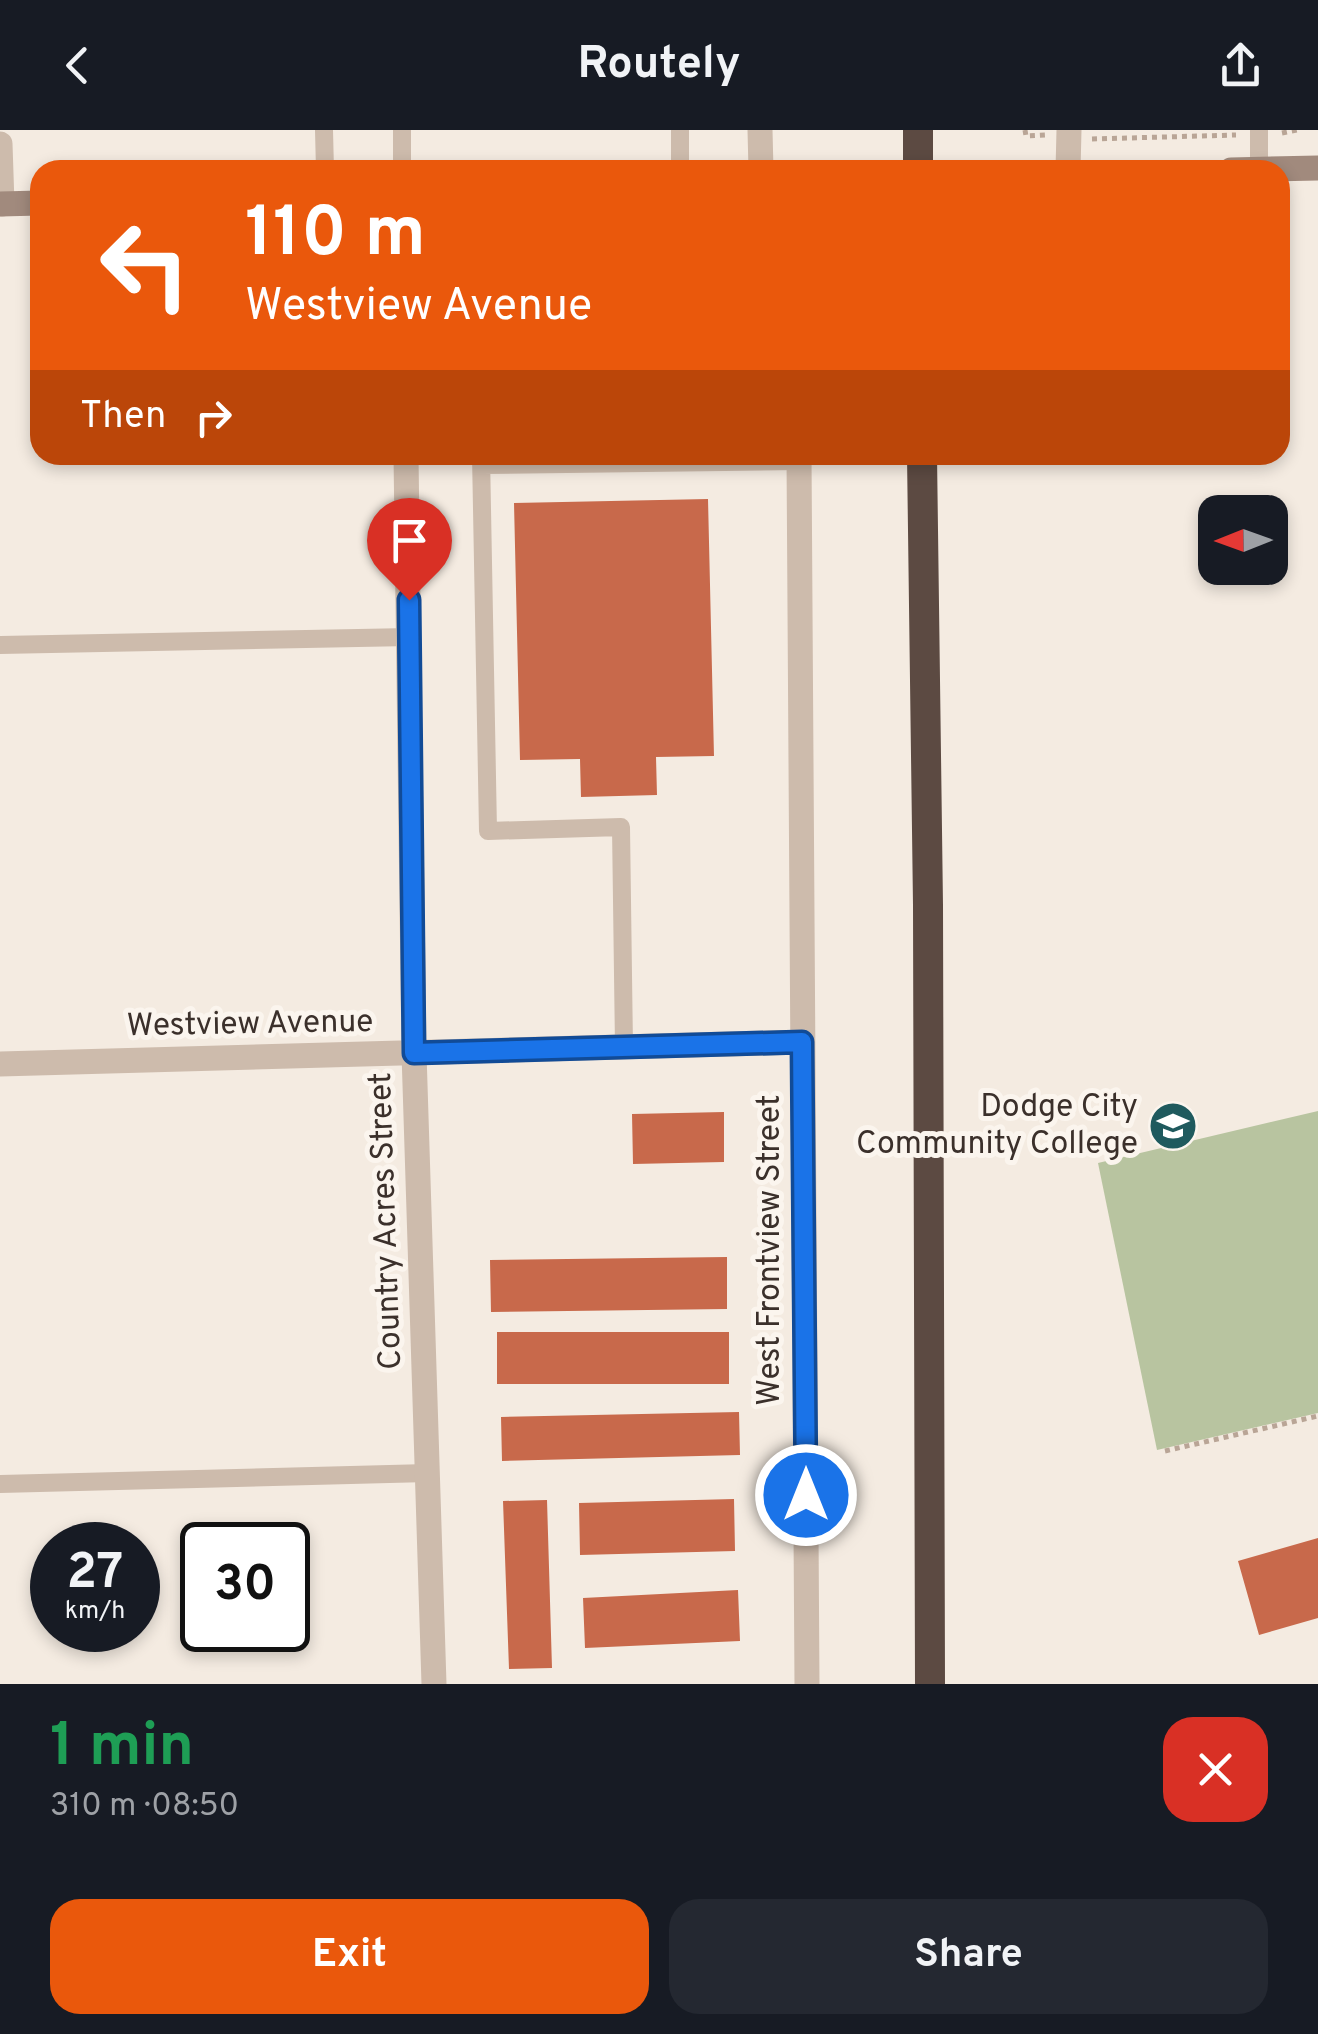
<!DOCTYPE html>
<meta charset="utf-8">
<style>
body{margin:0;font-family:Overpass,sans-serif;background:#242831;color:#f1f3f6;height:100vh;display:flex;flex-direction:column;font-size:38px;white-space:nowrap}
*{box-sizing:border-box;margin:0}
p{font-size:32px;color:#9ea1a6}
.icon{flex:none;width:55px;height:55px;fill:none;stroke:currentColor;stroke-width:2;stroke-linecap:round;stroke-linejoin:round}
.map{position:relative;height:1554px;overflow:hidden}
.details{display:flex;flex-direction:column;background:#171b24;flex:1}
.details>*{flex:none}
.hud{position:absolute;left:30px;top:30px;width:1260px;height:305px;border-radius:30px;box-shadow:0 5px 15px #0003;background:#ea580c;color:#fff;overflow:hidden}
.needle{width:65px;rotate:269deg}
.controls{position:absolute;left:1198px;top:365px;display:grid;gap:20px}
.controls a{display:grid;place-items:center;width:90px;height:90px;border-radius:20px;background:#171b24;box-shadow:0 5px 15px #0003;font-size:50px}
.speed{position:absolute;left:30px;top:1392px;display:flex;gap:20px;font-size:50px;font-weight:700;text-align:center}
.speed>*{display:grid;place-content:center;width:130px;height:130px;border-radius:50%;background:#171b24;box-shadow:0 5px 15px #0003;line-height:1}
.speed small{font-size:25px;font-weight:400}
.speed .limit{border:5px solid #111;border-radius:15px;background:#fff;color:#111}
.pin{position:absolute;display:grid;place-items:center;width:85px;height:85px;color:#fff;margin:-102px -42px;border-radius:50% 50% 50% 0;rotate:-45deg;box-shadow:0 0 10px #0007}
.pin .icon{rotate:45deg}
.me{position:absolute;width:110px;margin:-55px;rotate:0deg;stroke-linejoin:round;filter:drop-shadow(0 0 8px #0008)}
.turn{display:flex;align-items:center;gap:35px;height:210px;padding:0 50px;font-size:45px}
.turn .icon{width:130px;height:130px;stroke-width:2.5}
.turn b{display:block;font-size:70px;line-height:85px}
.then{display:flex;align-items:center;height:95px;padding:0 50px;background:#0003;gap:20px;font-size:38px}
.round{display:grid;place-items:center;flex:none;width:105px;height:105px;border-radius:30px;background:#242831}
.overview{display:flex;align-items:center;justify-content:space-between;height:170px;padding:0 50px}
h1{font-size:60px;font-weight:700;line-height:75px;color:#1e9e55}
.cta{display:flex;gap:20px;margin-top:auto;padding:20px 50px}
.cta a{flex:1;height:115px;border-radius:30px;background:#ea580c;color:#fff;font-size:40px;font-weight:700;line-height:115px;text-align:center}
.cta a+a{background:#242831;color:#f1f3f6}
header{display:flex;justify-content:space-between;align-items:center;height:130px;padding:0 50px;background:#171b24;font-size:45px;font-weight:700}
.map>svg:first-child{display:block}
.green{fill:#b8c4a0}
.building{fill:#c8694b}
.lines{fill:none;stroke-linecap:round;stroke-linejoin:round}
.path{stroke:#b9a596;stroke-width:5;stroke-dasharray:5 5;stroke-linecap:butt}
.lane{stroke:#cdbbac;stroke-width:18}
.street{stroke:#cdbbac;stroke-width:25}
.secondary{stroke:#a18a7d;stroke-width:25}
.highway{stroke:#5c4a42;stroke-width:30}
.route-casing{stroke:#114b97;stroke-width:25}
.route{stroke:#1a73e8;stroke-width:18}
.labels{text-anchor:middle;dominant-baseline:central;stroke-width:10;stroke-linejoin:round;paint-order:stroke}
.street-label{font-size:32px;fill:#3b302b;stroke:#fbf5ee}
.poi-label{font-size:32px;fill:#3b302b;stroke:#fbf5ee;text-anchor:end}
</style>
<header><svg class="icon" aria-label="back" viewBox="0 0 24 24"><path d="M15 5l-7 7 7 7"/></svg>Routely<svg class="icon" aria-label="share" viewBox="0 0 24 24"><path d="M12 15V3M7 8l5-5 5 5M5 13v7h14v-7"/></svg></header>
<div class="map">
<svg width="1318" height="1554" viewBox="0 0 1318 1554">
<rect width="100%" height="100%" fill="#f4ebe1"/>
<!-- green -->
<path class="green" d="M 1318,981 L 1318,1283 L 1157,1320 L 1098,1033 Z"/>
<!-- building -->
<path class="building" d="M 708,369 L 714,626 L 656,627 L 657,665 L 581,667 L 580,629 L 520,630 L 514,373 Z
M 724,982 L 724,1032 L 633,1034 L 632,984 Z
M 727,1127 L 727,1179 L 491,1182 L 490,1130 Z
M 497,1202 L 729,1202 L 729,1254 L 497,1254 Z
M 739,1282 L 740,1325 L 502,1331 L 501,1287 Z
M 734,1369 L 735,1421 L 580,1425 L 579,1373 Z
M 547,1370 L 552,1538 L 509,1539 L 503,1371 Z
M 1318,1408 L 1318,1488 L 1259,1505 L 1238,1431 Z
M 738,1460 L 740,1511 L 585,1518 L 583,1468 Z"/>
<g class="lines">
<!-- path -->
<path class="path" d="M 1025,0 L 1026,6 L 1046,5
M 1282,3 L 1297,0
M 1092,9 L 1236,5
M 1165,1321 L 1318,1286"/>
<!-- lane -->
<path class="lane" d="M 324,0 L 325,40
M 680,0 L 680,40
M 1259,0 L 1259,40
M 402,40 L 402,0
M 481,325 L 488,701 L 621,697 L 624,917
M 482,335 L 799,331
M 0,515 L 410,507
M 0,1354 L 428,1343"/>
<!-- street -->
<path class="street" d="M 760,0 L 761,40
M 0,14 L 2,74
M 1068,40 L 1069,0
M 406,325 L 414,923 L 434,1554
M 799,325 L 807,1554
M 0,934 L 802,912"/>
<!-- secondary -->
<path class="secondary" d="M 1231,40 L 1318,38
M 0,74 L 40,73"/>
<!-- highway -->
<path class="highway" d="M 918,0 L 918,40
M 922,325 L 928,775 L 930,1554"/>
</g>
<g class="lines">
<!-- route casing -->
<g class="route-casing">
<path id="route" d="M 409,470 L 414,923 L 802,912 L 806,1365"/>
</g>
<!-- route -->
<use href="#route" class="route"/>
</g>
<!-- icons -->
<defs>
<g id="university-disc" transform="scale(2.5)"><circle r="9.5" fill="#1f5a5e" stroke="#fbf5ee"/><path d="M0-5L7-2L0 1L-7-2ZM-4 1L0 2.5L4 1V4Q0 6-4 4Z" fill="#fff"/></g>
</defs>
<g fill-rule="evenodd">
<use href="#university-disc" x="1173" y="996"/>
</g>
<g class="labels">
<!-- street labels -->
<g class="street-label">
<text transform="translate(250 895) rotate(-1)">Westview Avenue</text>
<text transform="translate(387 1091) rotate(-92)">Country Acres Street</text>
<text transform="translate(771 1120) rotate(-90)">West Frontview Street</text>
</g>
<!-- poi labels -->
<g class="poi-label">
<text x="1138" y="978">Dodge City<tspan x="1138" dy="37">Community College</tspan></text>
</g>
</g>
</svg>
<div class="controls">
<a><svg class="needle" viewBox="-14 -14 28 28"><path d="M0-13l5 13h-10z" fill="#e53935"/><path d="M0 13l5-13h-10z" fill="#9ea1a6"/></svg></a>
</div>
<div class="speed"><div>27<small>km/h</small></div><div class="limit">30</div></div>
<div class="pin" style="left:409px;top:470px;background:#d93025"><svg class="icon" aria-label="arrive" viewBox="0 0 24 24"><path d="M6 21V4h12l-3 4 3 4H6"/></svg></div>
<svg class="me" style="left:806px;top:1365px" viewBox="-20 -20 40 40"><circle r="17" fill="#1a73e8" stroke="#fff" stroke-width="3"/><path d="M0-11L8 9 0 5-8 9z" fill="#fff"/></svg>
<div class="hud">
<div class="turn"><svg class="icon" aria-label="left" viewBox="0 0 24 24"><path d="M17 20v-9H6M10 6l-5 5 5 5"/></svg><div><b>110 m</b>Westview Avenue</div></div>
<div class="then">Then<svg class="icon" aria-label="right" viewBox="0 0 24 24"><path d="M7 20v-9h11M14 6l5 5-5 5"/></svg></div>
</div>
</div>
<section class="details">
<div class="overview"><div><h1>1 min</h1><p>310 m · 08:50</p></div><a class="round" style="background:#d93025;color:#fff"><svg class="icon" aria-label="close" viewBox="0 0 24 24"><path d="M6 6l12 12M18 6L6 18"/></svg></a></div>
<div class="cta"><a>Exit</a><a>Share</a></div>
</section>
